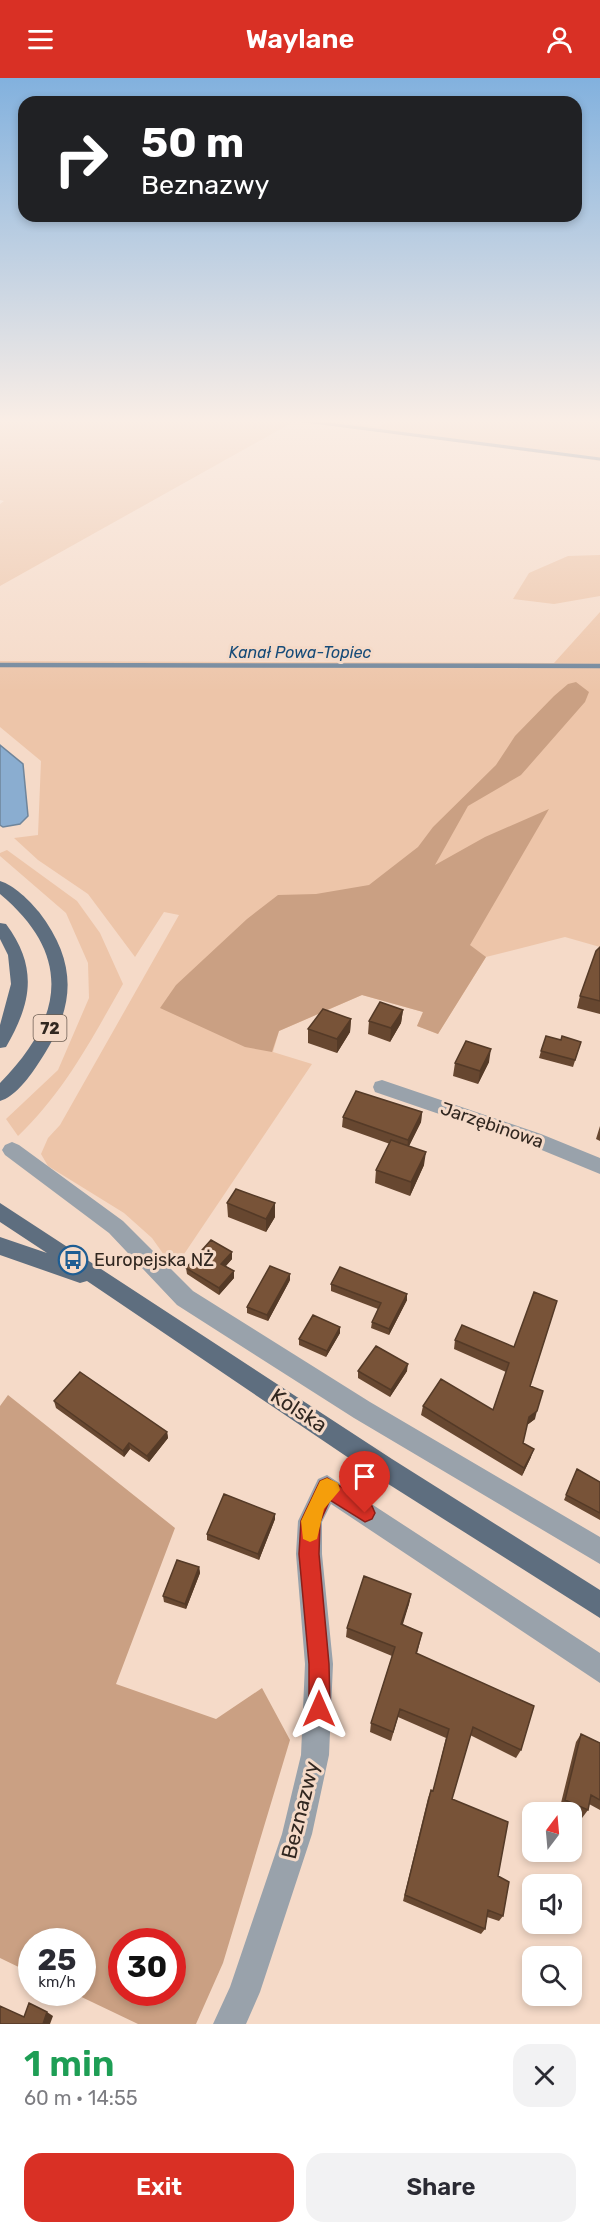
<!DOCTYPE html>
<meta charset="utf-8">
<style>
body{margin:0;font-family:Rubik,sans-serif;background:#f2f2f3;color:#2b2b33;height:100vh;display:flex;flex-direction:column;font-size:22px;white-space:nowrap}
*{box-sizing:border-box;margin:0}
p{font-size:20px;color:#7c7c81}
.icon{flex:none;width:33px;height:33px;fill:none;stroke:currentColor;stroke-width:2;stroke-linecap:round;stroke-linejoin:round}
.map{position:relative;height:1946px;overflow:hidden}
.sheet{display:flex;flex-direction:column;background:#fff;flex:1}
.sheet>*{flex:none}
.banner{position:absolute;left:18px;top:18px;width:564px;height:126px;border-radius:18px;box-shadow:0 3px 9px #0003;background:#202124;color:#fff;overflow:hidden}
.needle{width:39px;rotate:16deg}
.tools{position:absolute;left:522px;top:1724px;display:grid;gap:12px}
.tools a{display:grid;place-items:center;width:60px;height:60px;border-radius:12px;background:#fff;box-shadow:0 3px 9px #0003;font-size:30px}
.speed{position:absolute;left:18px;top:1850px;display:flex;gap:12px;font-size:30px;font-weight:700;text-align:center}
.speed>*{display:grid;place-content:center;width:78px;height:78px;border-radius:50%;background:#fff;box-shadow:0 3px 9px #0003;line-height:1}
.speed small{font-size:15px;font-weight:400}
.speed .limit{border:9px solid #d22;background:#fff;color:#111}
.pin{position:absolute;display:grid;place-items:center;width:51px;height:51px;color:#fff;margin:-62px -26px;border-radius:50% 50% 50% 0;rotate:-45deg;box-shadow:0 0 6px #0007}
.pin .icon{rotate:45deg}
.me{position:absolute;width:66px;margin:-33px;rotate:0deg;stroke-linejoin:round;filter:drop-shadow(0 0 4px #0008)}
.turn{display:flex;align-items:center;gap:21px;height:126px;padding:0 24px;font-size:27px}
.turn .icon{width:78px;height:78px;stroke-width:2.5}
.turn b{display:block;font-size:42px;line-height:51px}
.round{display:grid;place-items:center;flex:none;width:63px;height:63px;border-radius:18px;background:#f2f2f3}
.summary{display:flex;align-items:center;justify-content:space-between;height:102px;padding:0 24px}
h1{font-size:36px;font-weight:600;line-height:45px;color:#1e9e55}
.primary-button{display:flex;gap:12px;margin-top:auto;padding:12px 24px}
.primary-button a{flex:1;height:69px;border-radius:18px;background:#d93025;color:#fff;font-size:24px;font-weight:600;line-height:69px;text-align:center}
.primary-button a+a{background:#f2f2f3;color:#2b2b33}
header{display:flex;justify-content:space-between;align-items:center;height:78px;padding:0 24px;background:#d93025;color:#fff;font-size:27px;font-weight:600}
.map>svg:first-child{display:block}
.green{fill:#edc5a9}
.forest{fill:#caa083;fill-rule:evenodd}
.water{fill:#8aadd0;stroke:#6f859b;stroke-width:1.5}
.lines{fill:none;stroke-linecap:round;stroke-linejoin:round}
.stream-far1{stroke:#6f859b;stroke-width:3}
.stream{stroke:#6f859b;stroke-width:4.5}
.street{fill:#99a2ab;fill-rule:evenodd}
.primary{fill:#5e6e7f;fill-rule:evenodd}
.wall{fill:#674730}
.shaded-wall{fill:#543a27}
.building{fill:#785338;stroke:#543a27;stroke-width:1.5}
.route{fill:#d93025;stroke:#8d1f18;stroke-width:1.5}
.slow{fill:#f59e0b}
.labels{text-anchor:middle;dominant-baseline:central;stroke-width:6;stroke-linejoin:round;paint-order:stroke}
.far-water-label{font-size:16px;font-style:italic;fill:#164b78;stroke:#f5dac8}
.shield{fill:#f5dac8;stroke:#6c5d52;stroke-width:1.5}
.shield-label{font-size:16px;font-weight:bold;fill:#312720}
.street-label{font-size:18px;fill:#312720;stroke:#f5dac8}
.poi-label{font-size:18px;fill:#312720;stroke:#f5dac8;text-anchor:start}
.near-street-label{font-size:21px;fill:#312720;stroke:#f5dac8}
</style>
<header><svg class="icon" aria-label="menu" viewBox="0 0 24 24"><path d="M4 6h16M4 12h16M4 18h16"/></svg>Waylane<svg class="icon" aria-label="person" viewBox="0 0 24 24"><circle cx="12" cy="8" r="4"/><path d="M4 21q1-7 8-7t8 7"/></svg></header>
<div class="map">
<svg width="600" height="1946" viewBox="0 0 600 1946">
<rect width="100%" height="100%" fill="#f5dac8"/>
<!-- green -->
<path class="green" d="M 0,341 L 315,341 L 379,349 L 391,341 L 600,341 L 600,383 L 295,343 L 0,508 L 0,426 L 4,423 L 0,422 Z
M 600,477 L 600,518 L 554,526 L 513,521 L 529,495 L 568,478 Z
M 600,534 L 600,869 L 565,859 L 486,879 L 438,956 L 417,948 L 423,934 L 362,917 L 279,953 L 273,974 L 312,986 L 174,1191 L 152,1160 L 124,1135 L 48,1088 L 41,1076 L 48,1060 L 60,1047 L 179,837 L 164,834 L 135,879 L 88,816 L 38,782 L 14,760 L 38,757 L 41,683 L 0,649 L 0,583 L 554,585 Z
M 7,772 L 77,823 L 100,855 L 123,906 C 91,962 65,1013 18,1058 L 6,1041 L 58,992 L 89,920 L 88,885 L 66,835 L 0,778 L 0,775 Z"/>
<!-- forest -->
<path class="forest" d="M 576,604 L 589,614 L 585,624 L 521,697 L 468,728 L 435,787 L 485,759 L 549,731 L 470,867 L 486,879 L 438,956 L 417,948 L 423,934 L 362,917 L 279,953 L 272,974 L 245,969 L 160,930 L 176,907 L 247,841 L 278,817 L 316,816 L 369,807 L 418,769 L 433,749 L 496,687 L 515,658 L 554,618 L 568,606 Z
M 8,1317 L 175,1450 L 116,1606 L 216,1641 L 262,1610 L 290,1662 L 223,1885 L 196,1946 L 138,1946 L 71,1914 L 82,1914 L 82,1863 L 32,1863 L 31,1895 L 0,1880 L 0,1328 ZM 122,1863 L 172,1863 L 172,1914 L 122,1914 Z"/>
<!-- water -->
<path class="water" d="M 0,667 L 23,686 L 28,738 L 20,746 L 3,749 L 0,747 Z"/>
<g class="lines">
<!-- stream-far1 -->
<path class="stream-far1" d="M 290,341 L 600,381"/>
<!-- stream -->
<path class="stream" d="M 0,587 L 600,588"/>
<!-- street -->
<path class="street" d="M 382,1002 L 541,1056 L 600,1080 L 600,1096 L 527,1066 L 375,1014 L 373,1009 L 375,1004 Z
M 12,1064 L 19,1067 L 123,1143 L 193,1213 L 370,1324 L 600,1459 L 600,1486 L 354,1340 L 177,1227 L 109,1155 L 5,1077 L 2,1072 L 5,1067 Z
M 327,1397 L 600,1575 L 600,1605 L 331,1426 L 322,1444 L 322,1476 L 333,1586 L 329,1677 L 312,1756 L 260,1914 L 246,1946 L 213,1946 L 230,1909 L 282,1756 L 301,1677 L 305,1586 L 296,1476 L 298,1443 L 318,1401 Z"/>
<!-- primary -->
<path class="primary" d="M 0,803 C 14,807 30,823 39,834 C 81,889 74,934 36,989 C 28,1001 14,1019 0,1023 L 0,1005 C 64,940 73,877 0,816 Z
M 0,845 L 6,846 C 38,889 32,924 6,969 L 0,970 L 0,947 L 11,906 L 8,877 L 0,861 Z
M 0,1125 L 392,1381 L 600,1512 L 600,1540 L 374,1397 L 87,1203 L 80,1205 L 0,1177 L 0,1159 L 47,1175 L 0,1144 Z"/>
</g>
<!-- wall -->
<path class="wall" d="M 600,869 L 600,936 L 577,930 L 580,918 Z
M 403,932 L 401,945 L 390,964 L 368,956 L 369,943 Z
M 351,941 L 350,954 L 337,975 L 308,965 L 308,951 Z
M 561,962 L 581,964 L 573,989 L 539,980 L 541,973 Z
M 489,984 L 478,1006 L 453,998 L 455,985 Z
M 422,1034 L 421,1044 L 409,1068 L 424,1087 L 410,1118 L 375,1105 L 376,1092 L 390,1066 L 342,1049 L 343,1039 Z
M 600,1048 L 600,1063 L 596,1061 Z
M 227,1125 L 275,1125 L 275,1139 L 266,1154 L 228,1139 Z
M 232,1174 L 232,1181 L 226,1188 L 234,1193 L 234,1200 L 219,1217 L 187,1196 L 186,1190 Z
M 290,1202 L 268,1243 L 247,1235 L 247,1229 Z
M 331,1206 L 407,1216 L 407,1222 L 389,1257 L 371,1250 L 372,1244 L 378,1231 L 331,1213 Z
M 340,1249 L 340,1255 L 326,1279 L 299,1267 L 299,1261 Z
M 455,1262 L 514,1269 L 535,1341 L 527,1347 L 523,1365 L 531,1379 L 522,1398 L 421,1337 L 423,1328 L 493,1332 L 506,1294 L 454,1271 Z
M 358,1293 L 407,1293 L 390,1319 L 358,1300 Z
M 54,1323 L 167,1354 L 168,1360 L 149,1384 L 130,1371 L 124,1379 L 56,1330 Z
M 577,1391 L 600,1404 L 600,1442 L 564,1422 Z
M 275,1436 L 275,1441 L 259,1482 L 207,1462 L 207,1456 Z
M 199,1489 L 200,1495 L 186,1531 L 164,1524 L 163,1518 Z
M 411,1516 L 409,1526 L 402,1546 L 422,1555 L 417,1576 L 521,1672 L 516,1680 L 470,1657 L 452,1721 L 498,1798 L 503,1838 L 499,1843 L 487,1839 L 485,1851 L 481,1856 L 403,1823 L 428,1720 L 431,1712 L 433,1713 L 446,1660 L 398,1639 L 391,1663 L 370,1654 L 371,1645 L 392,1578 L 346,1559 L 347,1550 Z
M 581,1656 L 600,1665 L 600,1732 L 589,1726 L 588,1732 L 582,1740 L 560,1729 L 576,1664 Z"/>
<!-- shaded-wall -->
<path class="shaded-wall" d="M 403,932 L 401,945 L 390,964 L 391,950 Z
M 351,941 L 350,954 L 337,975 L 337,961 Z
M 491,971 L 489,984 L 478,1006 L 480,993 Z
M 422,1034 L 421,1044 L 407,1072 L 408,1062 Z
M 426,1074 L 424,1087 L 410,1118 L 411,1104 Z
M 275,1125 L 275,1139 L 266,1154 L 266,1141 Z
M 232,1174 L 232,1181 L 222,1192 L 221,1186 Z
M 234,1193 L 234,1200 L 219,1217 L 219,1210 Z
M 290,1196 L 290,1202 L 268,1243 L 267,1237 Z
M 407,1216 L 407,1222 L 389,1257 L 389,1251 Z
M 340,1249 L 340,1255 L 326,1279 L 327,1273 Z
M 408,1286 L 407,1293 L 390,1319 L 391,1312 Z
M 537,1333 L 535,1341 L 527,1347 L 529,1339 Z
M 167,1354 L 168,1360 L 149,1384 L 147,1378 Z
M 129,1365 L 130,1371 L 124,1379 L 123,1373 Z
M 534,1371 L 531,1379 L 522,1398 L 524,1390 Z
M 275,1436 L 275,1441 L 259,1482 L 258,1476 Z
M 199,1489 L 200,1495 L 186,1531 L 185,1526 Z
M 411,1516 L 409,1526 L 400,1556 L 401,1546 Z
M 47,1934 L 53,1938 L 50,1946 L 43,1946 Z"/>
<!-- building -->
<path class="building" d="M 600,869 L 600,923 L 580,918 L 596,873 Z
M 380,924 L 403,932 L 391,950 L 369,943 Z
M 323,931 L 351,941 L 337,961 L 308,951 Z
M 546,958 L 561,962 L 562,958 L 581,964 L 575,982 L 541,973 Z
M 466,963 L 491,971 L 480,993 L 455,985 Z
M 356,1013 L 422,1034 L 408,1062 L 343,1039 Z
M 391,1062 L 426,1074 L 411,1104 L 376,1092 Z
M 236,1111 L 275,1125 L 266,1141 L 227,1125 Z
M 211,1162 L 232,1174 L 221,1186 L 234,1193 L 219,1210 L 186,1190 Z
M 270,1188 L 290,1196 L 267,1237 L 247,1229 Z
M 340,1189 L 407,1216 L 389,1251 L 372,1244 L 381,1225 L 331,1206 Z
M 534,1214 L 557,1223 L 530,1308 L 543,1313 L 537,1333 L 529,1339 L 523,1365 L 534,1371 L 524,1390 L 423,1328 L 441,1301 L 493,1332 L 509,1285 L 455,1262 L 462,1247 L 514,1269 Z
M 313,1237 L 340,1249 L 327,1273 L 299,1261 Z
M 376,1268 L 408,1286 L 391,1312 L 358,1293 Z
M 80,1294 L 167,1354 L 147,1378 L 129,1365 L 123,1373 L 54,1323 Z
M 577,1391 L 600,1404 L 600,1435 L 566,1417 Z
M 224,1416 L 275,1436 L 258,1476 L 207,1456 Z
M 177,1482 L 199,1489 L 185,1526 L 163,1518 Z
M 364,1498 L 411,1516 L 401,1546 L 422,1555 L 416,1575 L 534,1628 L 521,1672 L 473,1649 L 452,1721 L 508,1744 L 498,1798 L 509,1804 L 503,1838 L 488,1832 L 485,1851 L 405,1817 L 431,1712 L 433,1713 L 449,1651 L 400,1631 L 393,1654 L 371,1645 L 395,1569 L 347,1550 Z
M 581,1656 L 600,1665 L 600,1722 L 591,1717 L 588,1732 L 565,1722 Z
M 29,1925 L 47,1934 L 43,1946 L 0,1946 L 0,1928 L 24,1939 Z"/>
<!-- sky -->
<linearGradient id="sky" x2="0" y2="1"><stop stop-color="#82b1de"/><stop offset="0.56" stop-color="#faeee6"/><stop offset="1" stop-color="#faeee6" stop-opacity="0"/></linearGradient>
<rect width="600" height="613" fill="url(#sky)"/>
<!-- route -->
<path class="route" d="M 327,1400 L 372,1428 L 375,1435 L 372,1441 L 365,1444 L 330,1422 L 320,1444 L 319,1476 L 329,1586 L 330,1631 L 327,1638 L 319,1641 L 312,1638 L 309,1631 L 309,1586 L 299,1476 L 301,1443 L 320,1403 Z"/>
<!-- slow -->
<path class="slow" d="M 327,1400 L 338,1405 L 340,1412 L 324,1431 L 317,1461 L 310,1464 L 303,1461 L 301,1443 L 320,1403 Z"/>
<!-- icons -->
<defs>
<g id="bus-ring" transform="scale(1.5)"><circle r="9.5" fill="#f5dac8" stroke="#1e5d93" stroke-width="1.5"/><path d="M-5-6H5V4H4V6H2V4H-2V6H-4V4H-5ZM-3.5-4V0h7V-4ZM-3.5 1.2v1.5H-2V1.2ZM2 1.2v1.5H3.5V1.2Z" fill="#1e5d93"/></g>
</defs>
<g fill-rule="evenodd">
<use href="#bus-ring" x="73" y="1182"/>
</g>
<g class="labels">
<!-- far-water labels -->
<g class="far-water-label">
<text x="300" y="574">Kanał Powa-Topiec</text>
</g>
<!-- shield labels -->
<rect class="shield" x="33.5" y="937" width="33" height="26" rx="4.5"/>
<g class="shield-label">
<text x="50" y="950">72</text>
</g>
<!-- street labels -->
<g class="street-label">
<text transform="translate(492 1047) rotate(19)">Jarzębinowa</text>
</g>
<!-- poi labels -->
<g class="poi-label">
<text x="94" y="1182">Europejska NŻ</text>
</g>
<!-- near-street labels -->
<g class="near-street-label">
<text transform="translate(299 1332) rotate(33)">Kolska</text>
<text transform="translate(300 1732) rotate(-76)">Beznazwy</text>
</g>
</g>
</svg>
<div class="tools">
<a><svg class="needle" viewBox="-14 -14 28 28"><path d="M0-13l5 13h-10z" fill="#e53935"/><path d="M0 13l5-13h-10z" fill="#7c7c81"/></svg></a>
<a><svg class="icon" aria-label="sound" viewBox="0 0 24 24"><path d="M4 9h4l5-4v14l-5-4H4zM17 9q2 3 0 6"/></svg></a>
<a><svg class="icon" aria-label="search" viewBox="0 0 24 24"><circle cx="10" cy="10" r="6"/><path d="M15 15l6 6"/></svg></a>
</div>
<div class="speed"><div>25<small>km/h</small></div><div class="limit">30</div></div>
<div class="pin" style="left:365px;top:1435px;background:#d93025"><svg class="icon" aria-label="arrive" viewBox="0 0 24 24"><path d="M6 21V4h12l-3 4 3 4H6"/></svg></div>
<svg class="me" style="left:319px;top:1631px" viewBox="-20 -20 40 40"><path d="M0-17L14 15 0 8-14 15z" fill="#d93025" stroke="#fff" stroke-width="4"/></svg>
<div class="banner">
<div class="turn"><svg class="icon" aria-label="right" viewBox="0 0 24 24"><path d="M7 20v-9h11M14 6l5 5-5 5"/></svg><div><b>50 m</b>Beznazwy</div></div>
</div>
</div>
<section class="sheet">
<div class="summary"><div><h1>1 min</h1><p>60 m · 14:55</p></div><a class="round"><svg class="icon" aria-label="close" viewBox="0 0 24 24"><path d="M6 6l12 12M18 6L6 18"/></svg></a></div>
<div class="primary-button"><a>Exit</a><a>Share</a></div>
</section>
